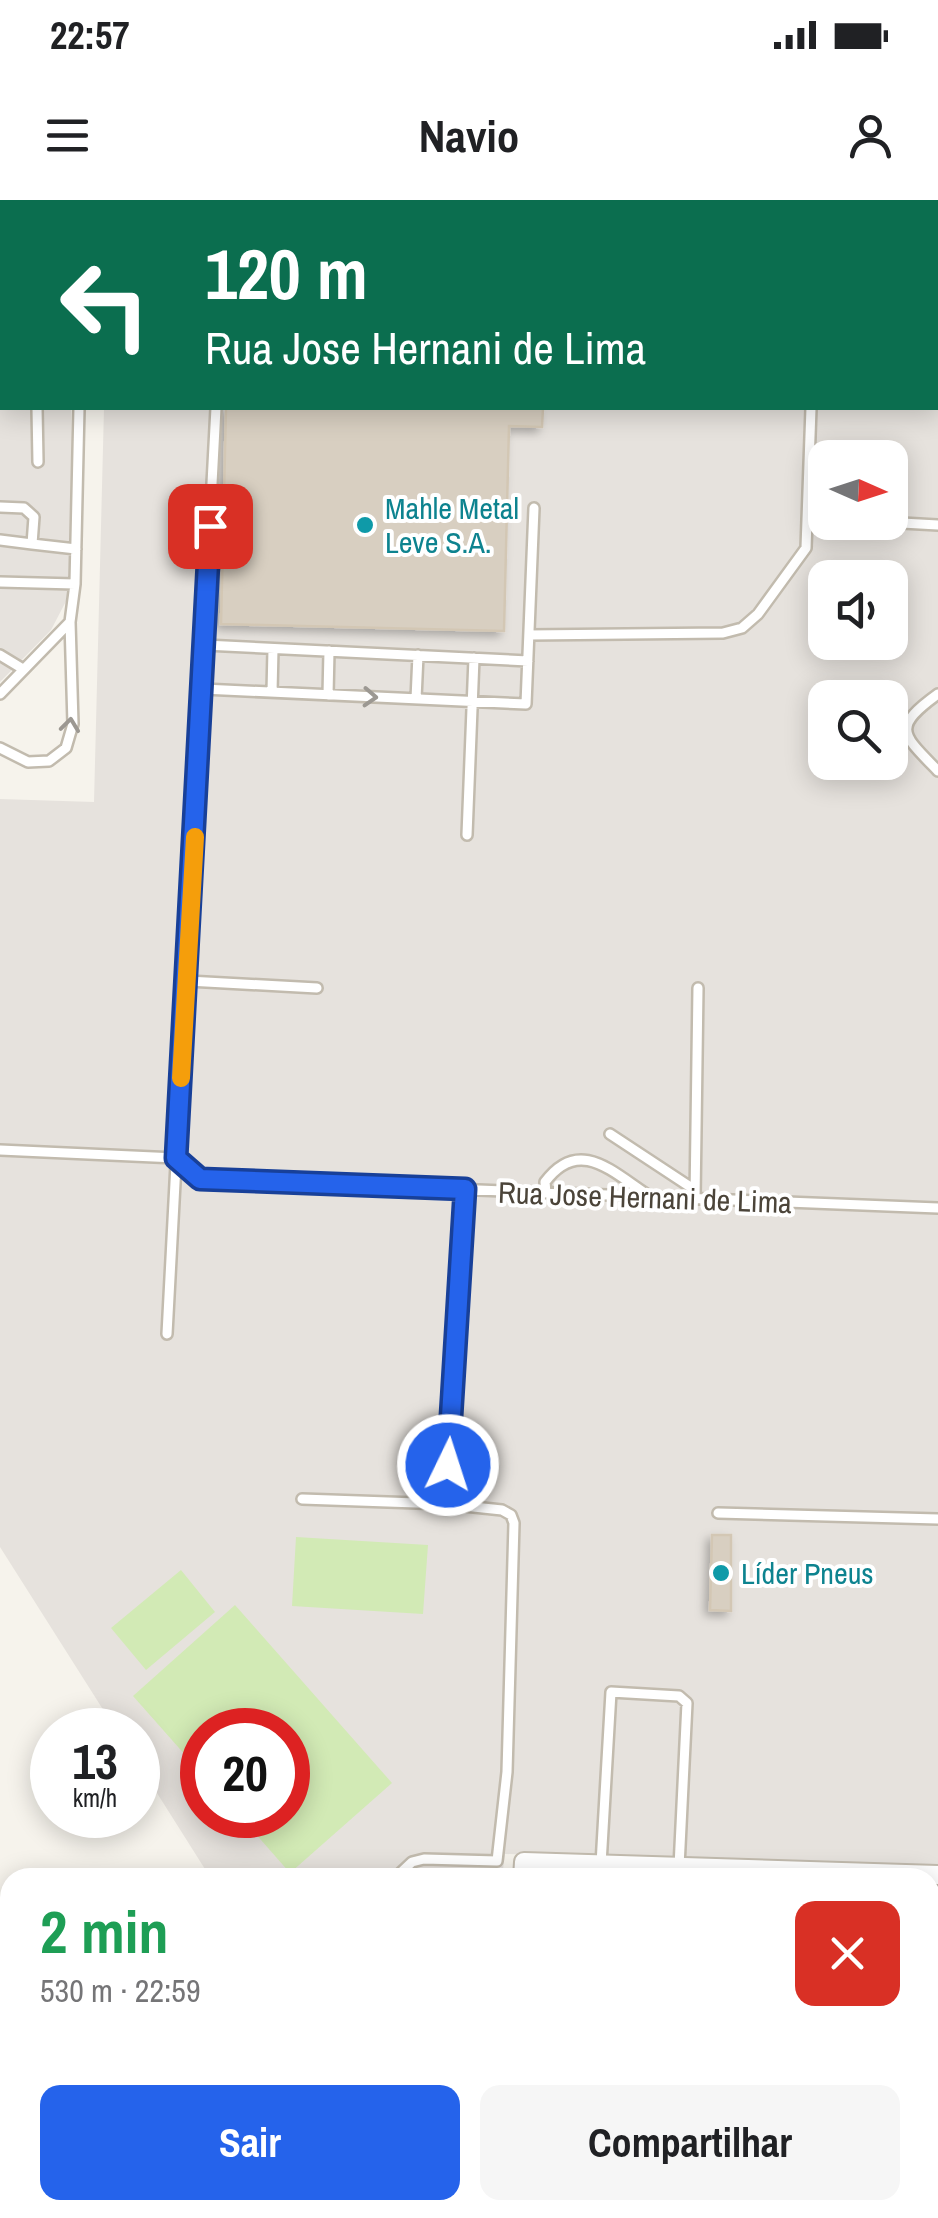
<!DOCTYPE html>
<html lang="pt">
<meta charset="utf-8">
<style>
body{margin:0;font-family:"Archivo Narrow",sans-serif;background:#f6f6f6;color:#202124;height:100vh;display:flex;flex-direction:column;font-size:38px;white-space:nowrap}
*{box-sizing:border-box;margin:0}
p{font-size:32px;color:#757577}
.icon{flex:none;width:55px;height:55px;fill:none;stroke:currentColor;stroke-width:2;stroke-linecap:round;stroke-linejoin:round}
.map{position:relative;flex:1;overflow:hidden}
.side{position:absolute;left:0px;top:1668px;width:940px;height:352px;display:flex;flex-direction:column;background:#fff;border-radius:30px 30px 0 0;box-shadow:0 5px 25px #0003}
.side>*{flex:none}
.hud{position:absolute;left:0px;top:0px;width:940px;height:210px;box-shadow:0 5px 25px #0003;background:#0b6e4f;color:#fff;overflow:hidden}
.needle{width:65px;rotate:93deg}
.buttons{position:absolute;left:808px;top:240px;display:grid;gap:20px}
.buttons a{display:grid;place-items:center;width:100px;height:100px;border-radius:20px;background:#fff;box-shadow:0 5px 25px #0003;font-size:50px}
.speed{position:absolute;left:30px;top:1508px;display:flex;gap:20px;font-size:50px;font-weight:700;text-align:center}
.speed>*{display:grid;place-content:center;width:130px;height:130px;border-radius:50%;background:#fff;box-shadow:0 5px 25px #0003;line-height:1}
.speed small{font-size:25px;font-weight:400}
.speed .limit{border:15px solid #d22;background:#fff;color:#111}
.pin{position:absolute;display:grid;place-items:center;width:85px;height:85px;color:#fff;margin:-42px;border-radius:20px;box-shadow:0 5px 15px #0006}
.me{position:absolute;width:110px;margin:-55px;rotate:4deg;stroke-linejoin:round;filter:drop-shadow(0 0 8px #0008)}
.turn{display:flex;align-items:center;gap:35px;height:210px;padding:0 40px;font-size:45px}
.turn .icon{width:130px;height:130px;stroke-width:2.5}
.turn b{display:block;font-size:70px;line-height:85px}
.round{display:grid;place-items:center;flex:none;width:105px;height:105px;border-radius:20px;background:#f6f6f6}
.summary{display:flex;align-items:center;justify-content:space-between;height:170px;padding:0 40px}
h1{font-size:60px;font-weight:700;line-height:75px;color:#1e9e55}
.primary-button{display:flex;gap:20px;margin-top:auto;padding:20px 40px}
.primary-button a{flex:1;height:115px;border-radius:20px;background:#2563eb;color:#fff;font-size:40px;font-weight:700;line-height:115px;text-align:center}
.primary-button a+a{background:#f6f6f6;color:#202124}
.status{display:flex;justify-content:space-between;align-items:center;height:70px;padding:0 50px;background:#fff;direction:ltr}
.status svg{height:28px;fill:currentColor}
header{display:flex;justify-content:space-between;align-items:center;height:130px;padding:0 40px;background:#fff;font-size:45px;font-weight:700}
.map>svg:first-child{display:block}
.industrial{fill:#e6e2dd;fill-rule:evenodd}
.green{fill:#d2eab5}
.building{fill:#d8cfc1;stroke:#d3c7b4;stroke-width:2.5;filter:url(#shadow)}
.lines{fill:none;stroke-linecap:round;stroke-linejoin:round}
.lane-casing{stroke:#c2bbae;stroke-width:14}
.street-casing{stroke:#c2bbae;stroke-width:22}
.lane{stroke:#fff;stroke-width:9}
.street{stroke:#fff;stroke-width:18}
.oneway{stroke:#9c9892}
.route-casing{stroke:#184099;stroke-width:25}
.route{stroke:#2563eb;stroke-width:18}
.slow{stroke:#f59e0b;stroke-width:18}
.culture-dot{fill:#0f9aa8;stroke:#fff;stroke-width:4}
.labels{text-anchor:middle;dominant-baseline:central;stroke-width:8;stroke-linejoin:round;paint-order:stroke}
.culture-label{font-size:30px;fill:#0d838f;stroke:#fff;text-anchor:start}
.street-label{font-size:30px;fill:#4b4439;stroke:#fff}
</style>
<div class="status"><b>22:57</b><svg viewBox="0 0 49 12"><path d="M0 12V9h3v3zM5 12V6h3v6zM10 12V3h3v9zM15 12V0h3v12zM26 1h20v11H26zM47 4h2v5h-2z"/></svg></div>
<header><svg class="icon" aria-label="menu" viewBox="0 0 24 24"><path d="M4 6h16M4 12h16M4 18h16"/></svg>Navio<svg class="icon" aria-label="person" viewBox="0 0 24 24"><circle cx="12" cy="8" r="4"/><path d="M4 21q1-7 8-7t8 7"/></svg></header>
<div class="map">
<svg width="938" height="2018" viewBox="0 0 938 2018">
<defs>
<filter id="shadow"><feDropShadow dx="-4.5" dy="4.5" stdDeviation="5" flood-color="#0004"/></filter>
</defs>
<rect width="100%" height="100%" fill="#f6f3ec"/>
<!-- industrial -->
<path class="industrial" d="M 0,0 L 66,0 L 2,2 L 2,208 L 71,208 L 75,384 L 51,430 L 0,482 Z
M 109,0 L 938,0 L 938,1669 L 505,1654 L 502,1677 L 210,1677 L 138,1563 L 138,1530 L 116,1530 L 0,1347 L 0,599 L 94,602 L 104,208 L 938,208 L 938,2 ZM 825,258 L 890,258 L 890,322 L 825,322 ZM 825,378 L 890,378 L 890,442 L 825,442 ZM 825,498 L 890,498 L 890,562 L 825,562 ZM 202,1530 L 288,1530 L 288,1615 L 202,1615 Z
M 930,1696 L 938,1696 L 938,1837 L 930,1837 Z"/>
<!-- green -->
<path class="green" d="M 296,1337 L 428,1345 L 423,1414 L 292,1406 Z
M 181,1370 L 215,1412 L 146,1470 L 111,1428 Z
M 235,1405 L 392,1583 L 290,1673 L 239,1615 L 288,1615 L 288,1530 L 202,1530 L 202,1574 L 133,1496 Z"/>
<!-- building -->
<path class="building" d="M 226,208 L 543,208 L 542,227 L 509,226 L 504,431 L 221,424 Z
M 712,1335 L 731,1335 L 731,1411 L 710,1410 Z"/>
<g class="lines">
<!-- lane casing -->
<g class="lane-casing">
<path id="lane" d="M 218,0 L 218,2
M 53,2 L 55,0
M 84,2 L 84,0
M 37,208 L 38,262
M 0,307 L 24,308 L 34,317 L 32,344 L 0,340
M 807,319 L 825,320
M 884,322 L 938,325
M 32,344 L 76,349
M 0,382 L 75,384
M 529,435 L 723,433 L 742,428 L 758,414 L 806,348 L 811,208
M 205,445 L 528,461
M 0,455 L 23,469
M 203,489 L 526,504 L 534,308
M 272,492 L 273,449
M 0,494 L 70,422
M 938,494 C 891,528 902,534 938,571
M 328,495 L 329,451
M 416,499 L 418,455
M 0,548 L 28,562 L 49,561 L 66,548 L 73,524 L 70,422 L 75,384 L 79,208
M 467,635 L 474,458
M 188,781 L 317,788
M 610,934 L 695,990
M 0,950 L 176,958 L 200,979 L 938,1008
M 546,993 L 545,982 C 580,935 614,974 651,997
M 695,999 L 698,788
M 167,1134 L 216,208
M 302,1299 L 445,1304 L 465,989
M 718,1313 L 938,1319
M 601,1664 L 611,1492 L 679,1496 L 687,1503 L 679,1667
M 395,1678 L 412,1662 L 424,1659 L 497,1661 L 507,1572 L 514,1323 L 511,1315 L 502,1310 L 445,1304
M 930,1685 L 938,1694"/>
</g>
<!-- street casing -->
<g class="street-casing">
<path id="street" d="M 523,1678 L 524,1662 L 938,1675
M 763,2018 L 767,2010"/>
</g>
<!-- lane -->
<use href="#lane" class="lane"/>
<!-- street -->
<use href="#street" class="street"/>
</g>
<!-- one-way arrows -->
<defs><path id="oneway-chevron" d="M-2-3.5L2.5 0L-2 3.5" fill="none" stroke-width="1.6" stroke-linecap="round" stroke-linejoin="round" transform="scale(2.5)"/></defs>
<g class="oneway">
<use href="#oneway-chevron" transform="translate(370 497) rotate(3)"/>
<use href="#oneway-chevron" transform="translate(70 525) rotate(-83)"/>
</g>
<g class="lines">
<!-- route casing -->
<g class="route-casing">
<path id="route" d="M 210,326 L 176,958 L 200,979 L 465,989 L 448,1265"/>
</g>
<!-- route -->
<use href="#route" class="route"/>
<!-- slow -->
<path class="slow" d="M 181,878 L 195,637"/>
</g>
<!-- markers -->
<g class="culture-dot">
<circle cx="365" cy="325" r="10"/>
<circle cx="721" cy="1373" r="10"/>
</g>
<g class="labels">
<!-- culture labels -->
<g class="culture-label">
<text x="385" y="308">Mahle Metal<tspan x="385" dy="34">Leve S.A.</tspan></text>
<text x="741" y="1373">Líder Pneus</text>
</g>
<!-- street labels -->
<g class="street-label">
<text transform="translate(645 997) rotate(2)">Rua Jose Hernani de Lima</text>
</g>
</g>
</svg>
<div class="buttons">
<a><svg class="needle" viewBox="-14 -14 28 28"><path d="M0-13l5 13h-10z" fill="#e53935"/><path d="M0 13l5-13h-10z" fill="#757577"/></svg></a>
<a><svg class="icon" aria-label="sound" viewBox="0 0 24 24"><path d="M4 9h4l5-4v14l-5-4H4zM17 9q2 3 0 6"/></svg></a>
<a><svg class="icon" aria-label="search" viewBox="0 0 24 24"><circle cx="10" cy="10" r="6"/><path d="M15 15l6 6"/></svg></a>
</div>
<div class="speed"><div>13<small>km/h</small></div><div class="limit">20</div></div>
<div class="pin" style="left:210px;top:326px;background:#d93025"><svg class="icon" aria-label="arrive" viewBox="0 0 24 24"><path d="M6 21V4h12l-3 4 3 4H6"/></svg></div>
<svg class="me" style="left:448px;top:1265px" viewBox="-20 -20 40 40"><circle r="17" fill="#2563eb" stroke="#fff" stroke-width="3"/><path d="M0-11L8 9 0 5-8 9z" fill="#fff"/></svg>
<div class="hud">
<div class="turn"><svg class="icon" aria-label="left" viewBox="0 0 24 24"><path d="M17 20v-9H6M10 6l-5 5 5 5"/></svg><div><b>120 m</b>Rua Jose Hernani de Lima</div></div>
</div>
<section class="side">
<div class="summary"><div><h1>2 min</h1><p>530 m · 22:59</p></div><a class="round" style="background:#d93025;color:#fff"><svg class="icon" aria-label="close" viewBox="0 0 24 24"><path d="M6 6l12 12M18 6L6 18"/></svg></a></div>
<div class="primary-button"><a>Sair</a><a>Compartilhar</a></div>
</section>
</div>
